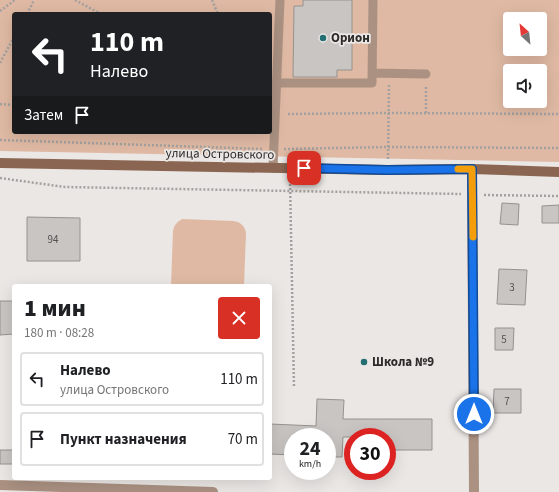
<!DOCTYPE html>
<html lang="ru">
<meta charset="utf-8">
<style>
body{margin:0;font-family:"Source Sans 3",sans-serif;background:#f6f6f6;color:#202124;height:100vh;display:flex;flex-direction:column;font-size:15px;white-space:nowrap}
*{box-sizing:border-box;margin:0}
p{font-size:13px;color:#757577}
.icon{flex:none;width:22px;height:22px;fill:none;stroke:currentColor;stroke-width:2;stroke-linecap:round;stroke-linejoin:round}
.map{position:relative;flex:1;overflow:hidden}
.side{position:absolute;left:12px;top:284px;width:260px;height:196px;display:flex;flex-direction:column;background:#fff;border-radius:4px;box-shadow:0 4px 16px #0002}
.side>*{flex:none}
.banner{position:absolute;left:12px;top:12px;width:260px;height:122px;border-radius:4px;box-shadow:0 4px 16px #0002;background:#202124;color:#fff;overflow:hidden}
.needle{width:26px;rotate:333deg}
.fabs{position:absolute;left:503px;top:12px;display:grid;gap:8px}
.fabs a{display:grid;place-items:center;width:44px;height:44px;border-radius:4px;background:#fff;box-shadow:0 4px 16px #0002;font-size:20px}
.speed{position:absolute;left:284px;top:428px;display:flex;gap:8px;font-size:20px;font-weight:700;text-align:center}
.speed>*{display:grid;place-content:center;width:52px;height:52px;border-radius:50%;background:#fff;box-shadow:0 4px 16px #0002;line-height:1}
.speed small{font-size:10px;font-weight:400}
.speed .limit{border:6px solid #d22;background:#fff;color:#111}
.pin{position:absolute;display:grid;place-items:center;width:34px;height:34px;color:#fff;margin:-17px;border-radius:8px;box-shadow:0 2px 6px #0006}
.me{position:absolute;width:44px;margin:-22px;rotate:0deg;stroke-linejoin:round;filter:drop-shadow(0 0 3px #0008)}
.turn{display:flex;align-items:center;gap:14px;height:84px;padding:0 12px;font-size:18px}
.turn .icon{width:52px;height:52px;stroke-width:2.5}
.turn b{display:block;font-size:28px;line-height:34px}
.then{display:flex;align-items:center;height:38px;padding:0 12px;background:#0003;gap:8px;font-size:15px}
.round{display:grid;place-items:center;flex:none;width:42px;height:42px;border-radius:4px;background:#f6f6f6}
.head{display:flex;align-items:center;justify-content:space-between;height:68px;padding:0 12px}
h1{font-size:24px;font-weight:800;line-height:30px}
ul{padding:0;list-style:none}
li{display:flex;align-items:center;gap:12px;height:54px;margin:0 8px 6px;padding:0 4px;border:2px solid #e0e0e0;border-radius:4px}
li div{flex:1}
li b{display:block;font-size:15px}
li em{font-style:normal}
.map>svg:first-child{display:block}
.green{fill:#dfb9a3;fill-rule:evenodd}
.building{fill:#c9c5c3;stroke:#969290}
.lines{fill:none;stroke-linecap:round;stroke-linejoin:round}
.path{stroke:#a3a09f;stroke-width:2.5;stroke-dasharray:2 2;stroke-linecap:butt}
.lane{stroke:#aa9182;stroke-width:9}
.street{stroke:#aa9182;stroke-width:10}
.secondary{stroke:#8a6652;stroke-width:10}
.route-casing{stroke:#114b97;stroke-width:10}
.route{stroke:#1a73e8;stroke-width:7}
.slow{stroke:#f59e0b;stroke-width:7}
.poi-dot{fill:#236e73;stroke:#ebe7e5;stroke-width:1.5}
.labels{text-anchor:middle;dominant-baseline:central;stroke-width:3.5;stroke-linejoin:round;paint-order:stroke}
.number-label{font-size:11px;fill:#545250}
.poi-label{font-size:13px;font-weight:bold;fill:#2d2b2a;stroke:#ebe7e5;text-anchor:start}
.street-label{font-size:13px;fill:#2d2b2a;stroke:#ebe7e5}
</style>
<div class="map">
<svg width="559" height="492" viewBox="0 0 559 492">
<rect width="100%" height="100%" fill="#ebe7e5"/>
<!-- green -->
<path class="green" d="M 0,0 L 559,0 L 559,162 L 0,151 ZM 14,14 L 270,14 L 270,132 L 14,132 ZM 510,19 L 540,19 L 540,49 L 510,49 ZM 510,71 L 540,71 L 540,101 L 510,101 Z
M 182,219 L 233,221 C 241,222 245,226 246,233 L 244,286 L 171,286 L 173,231 C 174,225 177,222 182,219 Z"/>
<!-- building -->
<path class="building" d="M 303,0 L 352,0 L 352,70 L 337,70 L 337,77 L 293,77 L 294,6 L 303,6 Z
M 502,203 L 519,204 L 518,225 L 500,224 Z
M 559,205 L 559,223 L 542,223 L 542,206 Z
M 27,217 L 80,218 L 80,261 L 27,261 Z
M 499,269 L 527,270 L 525,305 L 497,304 Z
M 0,301 L 14,301 L 14,334 L 0,335 Z
M 495,328 L 514,328 L 513,350 L 495,350 Z
M 494,389 L 521,389 L 521,413 L 493,413 Z
M 317,399 L 344,400 L 343,419 L 432,419 L 432,450 L 387,450 L 387,437 L 343,437 L 342,457 L 327,457 L 327,437 L 293,437 L 293,455 L 270,454 L 270,424 L 316,426 Z
M 0,450 L 14,450 L 14,464 L 0,464 Z"/>
<g class="lines">
<!-- path -->
<path class="path" d="M 75,0 L 101,14
M 212,0 L 218,14
M 0,11 L 15,0
M 27,14 L 34,0
M 0,63 L 14,37
M 0,104 L 14,105
M 426,113 L 426,86
M 288,114 L 388,113 L 559,114
M 0,140 L 263,149
M 284,149 L 388,147 L 559,148
M 388,159 L 389,84
M 0,178 L 65,187 L 461,194
M 290,180 L 294,388
M 484,195 L 559,196"/>
<!-- lane -->
<path class="lane" d="M 372,73 L 426,74
M 276,83 L 372,83 L 373,0
M 273,168 L 280,0"/>
<!-- street -->
<path class="street" d="M 472,169 L 474,492
M 0,485 L 213,492"/>
<!-- secondary -->
<path class="secondary" d="M 0,163 L 387,170 L 472,169 L 559,172"/>
</g>
<g class="lines">
<!-- route casing -->
<g class="route-casing">
<path id="route" d="M 304,168 L 387,170 L 472,169 L 474,414"/>
</g>
<!-- route -->
<use href="#route" class="route"/>
<!-- slow -->
<path class="slow" d="M 458,169 L 472,169 L 473,237"/>
</g>
<!-- markers -->
<g class="poi-dot">
<circle cx="323" cy="38" r="4"/>
<circle cx="364" cy="362" r="4"/>
</g>
<g class="labels">
<!-- number labels -->
<g class="number-label">
<text x="53" y="239">94</text>
<text x="512" y="287">3</text>
<text x="504" y="339">5</text>
<text x="507" y="401">7</text>
</g>
<!-- poi labels -->
<g class="poi-label">
<text x="331" y="38">Орион</text>
<text x="372" y="362">Школа №9</text>
</g>
<!-- street labels -->
<g class="street-label">
<text transform="translate(220 154) rotate(1)">улица Островского</text>
</g>
</g>
</svg>
<div class="fabs">
<a><svg class="needle" viewBox="-14 -14 28 28"><path d="M0-13l5 13h-10z" fill="#e53935"/><path d="M0 13l5-13h-10z" fill="#757577"/></svg></a>
<a><svg class="icon" aria-label="sound" viewBox="0 0 24 24"><path d="M4 9h4l5-4v14l-5-4H4zM17 9q2 3 0 6"/></svg></a>
</div>
<div class="speed"><div>24<small>km/h</small></div><div class="limit">30</div></div>
<div class="pin" style="left:304px;top:168px;background:#d93025"><svg class="icon" aria-label="arrive" viewBox="0 0 24 24"><path d="M6 21V4h12l-3 4 3 4H6"/></svg></div>
<svg class="me" style="left:474px;top:414px" viewBox="-20 -20 40 40"><circle r="17" fill="#1a73e8" stroke="#fff" stroke-width="3"/><path d="M0-11L8 9 0 5-8 9z" fill="#fff"/></svg>
<div class="banner">
<div class="turn"><svg class="icon" aria-label="left" viewBox="0 0 24 24"><path d="M17 20v-9H6M10 6l-5 5 5 5"/></svg><div><b>110 m</b>Налево</div></div>
<div class="then">Затем<svg class="icon" aria-label="arrive" viewBox="0 0 24 24"><path d="M6 21V4h12l-3 4 3 4H6"/></svg></div>
</div>
<section class="side">
<div class="head"><div><h1>1 мин</h1><p>180 m · 08:28</p></div><a class="round" style="background:#d93025;color:#fff"><svg class="icon" aria-label="close" viewBox="0 0 24 24"><path d="M6 6l12 12M18 6L6 18"/></svg></a></div>
<ul>
<li><svg class="icon" aria-label="left" viewBox="0 0 24 24"><path d="M17 20v-9H6M10 6l-5 5 5 5"/></svg><div><b>Налево</b><p>улица Островского</p></div><em>110 m</em></li>
<li><svg class="icon" aria-label="arrive" viewBox="0 0 24 24"><path d="M6 21V4h12l-3 4 3 4H6"/></svg><div><b>Пункт назначения</b></div><em>70 m</em></li>
</ul>
</section>
</div>
